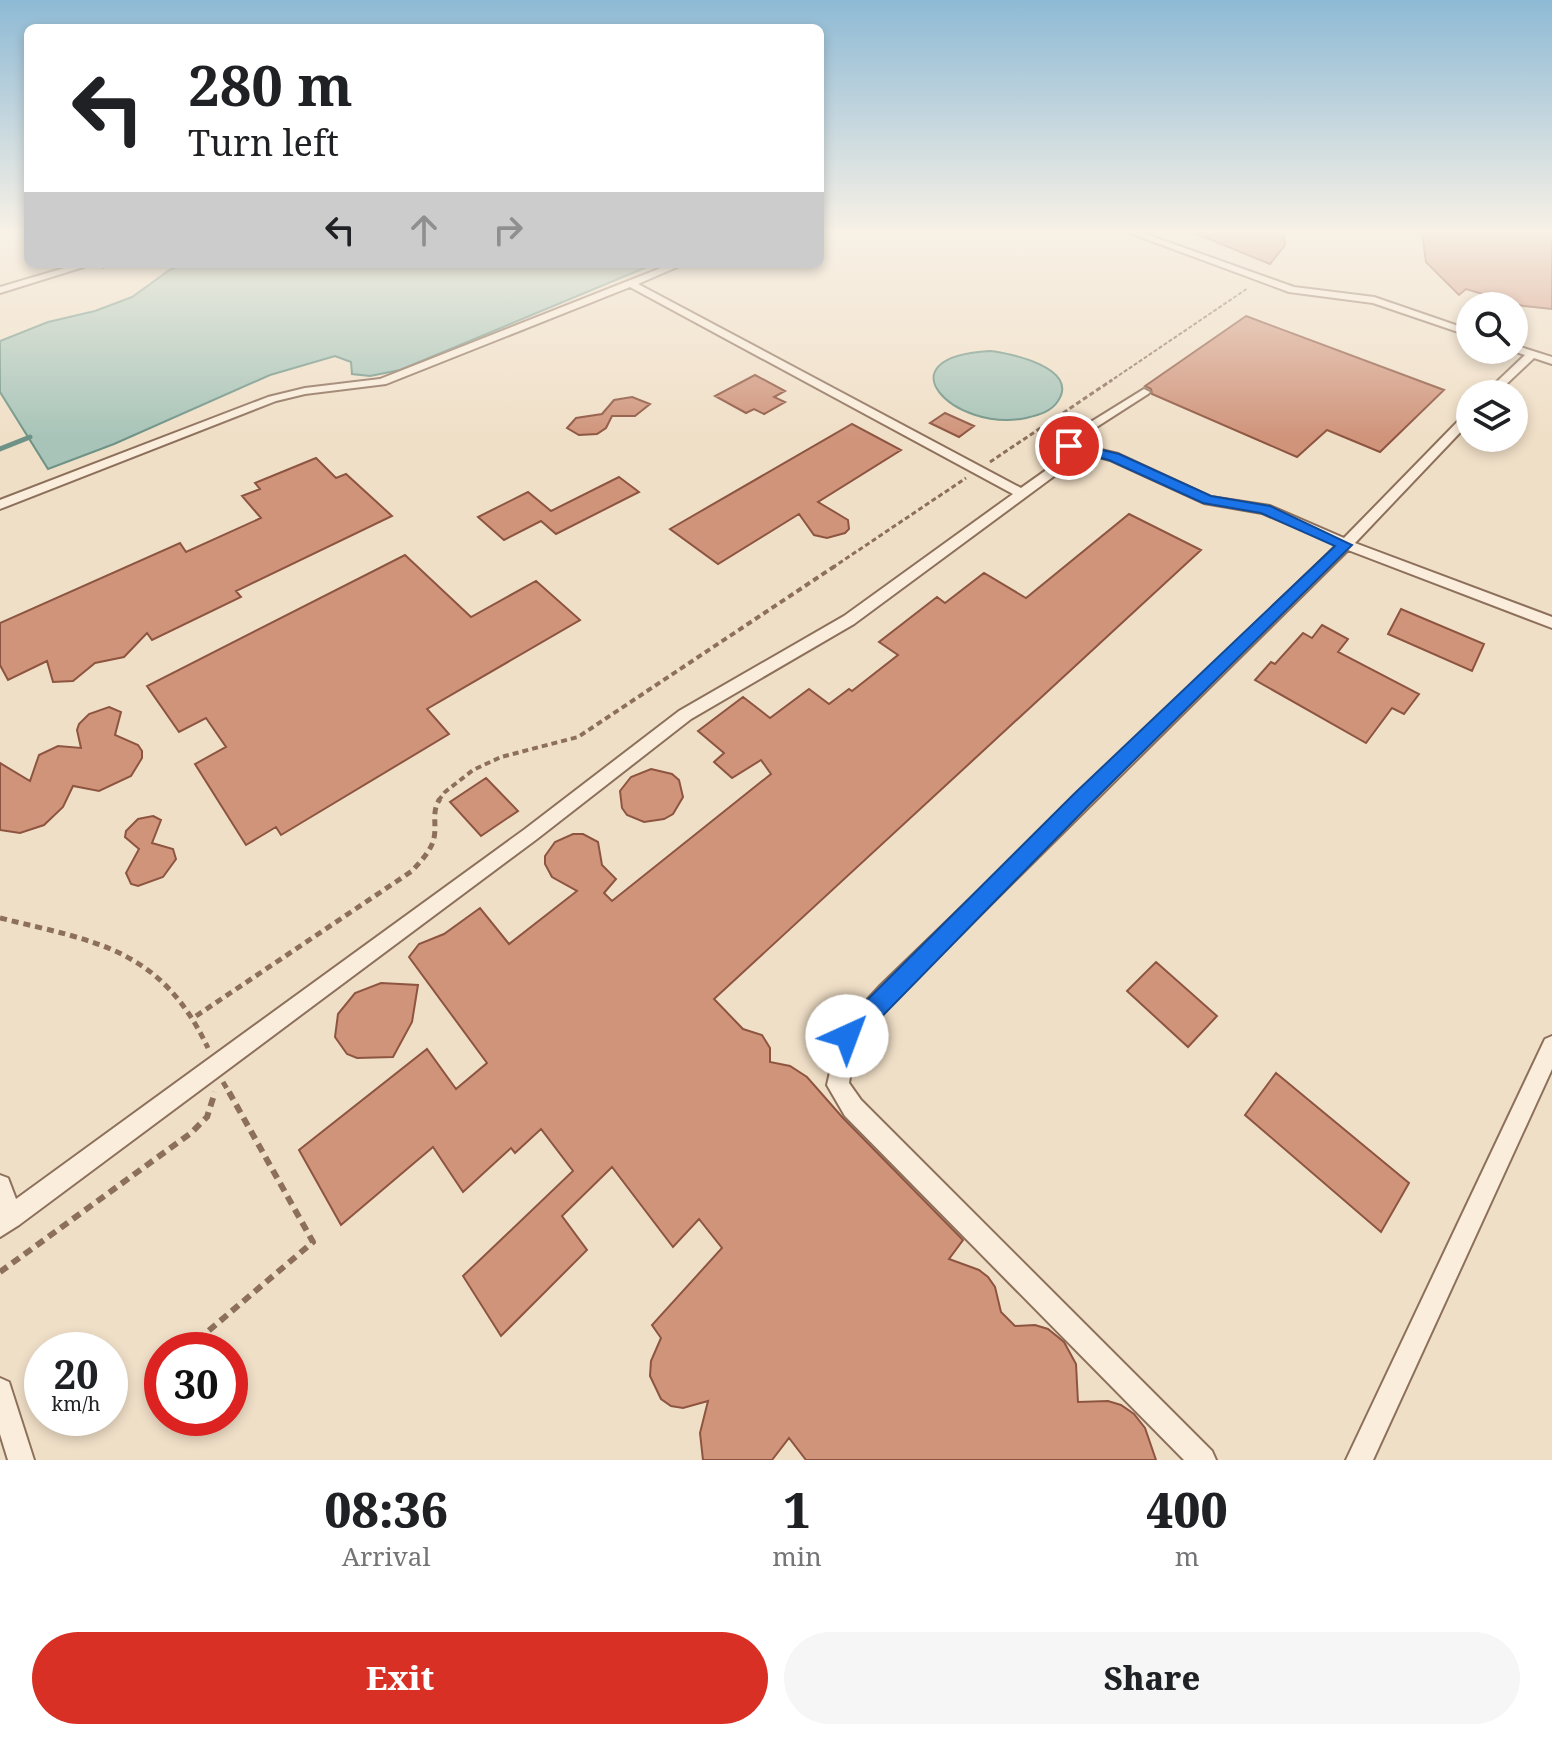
<!DOCTYPE html>
<style>
body{margin:0;font-family:"Noto Serif",serif;background:#f6f6f6;color:#202124;height:100vh;display:flex;flex-direction:column;font-size:30px;white-space:nowrap}
*{box-sizing:border-box;margin:0}
p{font-size:26px;color:#757577}
.icon{flex:none;width:44px;height:44px;fill:none;stroke:currentColor;stroke-width:2;stroke-linecap:round;stroke-linejoin:round}
.map{position:relative;height:1460px;overflow:hidden}
.panel{display:flex;flex-direction:column;background:#fff;flex:1}
.panel>*{flex:none}
.banner{position:absolute;left:24px;top:24px;width:800px;height:244px;border-radius:12px;box-shadow:0 4px 12px #0003;background:#fff;color:#202124;overflow:hidden}
.controls{position:absolute;left:1456px;top:292px;display:grid;gap:16px}
.controls a{display:grid;place-items:center;width:72px;height:72px;border-radius:50%;background:#fff;box-shadow:0 4px 12px #0003;font-size:40px}
.speed{position:absolute;left:24px;top:1332px;display:flex;gap:16px;font-size:40px;font-weight:700;text-align:center}
.speed>*{display:grid;place-content:center;width:104px;height:104px;border-radius:50%;background:#fff;box-shadow:0 4px 12px #0003;line-height:1}
.speed small{font-size:20px;font-weight:400}
.speed .limit{border:12px solid #d22;background:#fff;color:#111}
.pin{position:absolute;display:grid;place-items:center;width:68px;height:68px;color:#fff;margin:-34px;border:4px solid #fff;border-radius:50%;box-shadow:0 2px 8px #0007}
.me{position:absolute;width:88px;margin:-44px;rotate:43deg;stroke-linejoin:round;filter:drop-shadow(0 0 6px #0008)}
.turn{display:flex;align-items:center;gap:28px;height:168px;padding:0 32px;font-size:36px}
.turn .icon{width:104px;height:104px;stroke-width:2.5}
.turn b{display:block;font-size:56px;line-height:68px}
.lanes{display:flex;align-items:center;height:76px;padding:0 32px;background:#0003;justify-content:center;gap:40px;direction:ltr}
.lanes .off{opacity:.35}
.eta{display:flex;justify-content:space-evenly;align-items:center;height:136px;text-align:center}
.eta b{font-size:48px;font-weight:800;line-height:56px}
.button{display:flex;gap:16px;margin-top:auto;padding:16px 32px}
.button a{flex:1;height:92px;border-radius:48px;background:#d93025;color:#fff;font-size:32px;font-weight:800;line-height:92px;text-align:center}
.button a+a{background:#f6f6f6;color:#202124}
.map>svg:first-child{display:block}
.water{fill:#a8c4b8;stroke:#6e9386;stroke-width:2}
.lines{fill:none;stroke-linecap:round;stroke-linejoin:round}
.stream{stroke:#6e9386;stroke-width:5}
.building{fill:#d0947b;stroke:#8d5540;stroke-width:2}
.street-casing{stroke:#8d705b;stroke-width:4}
.path-far4{stroke:#8d705b;stroke-width:2;stroke-dasharray:4 2;stroke-linecap:butt}
.path-far3{stroke:#8d705b;stroke-width:3;stroke-dasharray:5 3;stroke-linecap:butt}
.path-far2{stroke:#8d705b;stroke-width:4;stroke-dasharray:6 4;stroke-linecap:butt}
.path-far1{stroke:#8d705b;stroke-width:5;stroke-dasharray:7 5;stroke-linecap:butt}
.path{stroke:#8d705b;stroke-width:6;stroke-dasharray:9 6;stroke-linecap:butt}
.street{fill:#faeddb;fill-rule:evenodd}
.route{fill:#1a73e8;stroke:#114b97;stroke-width:2}
</style>
<div class="map">
<svg width="1552" height="1460" viewBox="0 0 1552 1460">
<rect width="100%" height="100%" fill="#f0dfc7"/>
<!-- water -->
<path class="water" d="M 186,264 L 654,264 L 400,370 L 370,376 L 352,374 L 351,362 L 335,356 L 270,375 L 114,444 L 48,469 L 0,392 L 0,341 L 48,322 L 95,311 L 132,297 L 171,269 Z
M 990,351 C 1010,353 1080,368 1058,401 C 1051,412 1038,415 1026,418 C 954,433 879,357 990,351 Z"/>
<g class="lines">
<!-- stream -->
<path class="stream" d="M 0,449 L 30,437"/>
</g>
<!-- building -->
<path class="building" d="M 1192,232 L 1283,232 L 1285,245 L 1270,264 Z
M 1422,232 L 1552,232 L 1552,309 L 1523,306 L 1466,289 L 1459,295 L 1426,262 Z
M 1246,316 L 1444,390 L 1380,452 L 1327,430 L 1297,457 L 1152,394 L 1151,389 L 1145,386 Z
M 755,375 L 785,391 L 774,397 L 785,402 L 764,414 L 754,409 L 746,413 L 715,396 Z
M 632,397 L 650,404 L 635,416 L 612,416 L 606,428 L 597,434 L 579,435 L 567,428 L 576,418 L 602,414 L 614,400 Z
M 945,413 L 974,426 L 959,437 L 930,423 Z
M 852,424 L 901,450 L 818,502 L 848,520 L 849,529 L 845,533 L 827,538 L 814,535 L 799,514 L 718,564 L 670,529 Z
M 316,458 L 336,478 L 346,474 L 392,516 L 236,591 L 241,597 L 152,640 L 147,633 L 124,657 L 95,663 L 73,681 L 53,682 L 47,661 L 8,680 L 0,665 L 0,623 L 180,543 L 186,552 L 261,518 L 242,496 L 260,489 L 255,483 Z
M 619,477 L 639,492 L 556,534 L 541,521 L 504,540 L 478,517 L 528,492 L 551,511 Z
M 1129,514 L 1201,550 L 714,999 L 743,1029 L 762,1035 L 770,1048 L 770,1062 L 790,1066 L 807,1077 L 843,1118 L 963,1240 L 949,1259 L 979,1270 L 988,1277 L 995,1287 L 1001,1312 L 1015,1326 L 1035,1325 L 1048,1329 L 1064,1342 L 1076,1364 L 1078,1402 L 1108,1401 L 1121,1405 L 1134,1414 L 1145,1428 L 1156,1460 L 806,1460 L 789,1438 L 772,1460 L 703,1460 L 700,1433 L 708,1401 L 683,1408 L 671,1406 L 661,1399 L 650,1376 L 651,1361 L 661,1338 L 652,1325 L 722,1248 L 699,1219 L 673,1247 L 612,1167 L 562,1216 L 587,1250 L 501,1336 L 463,1276 L 573,1171 L 541,1129 L 515,1153 L 511,1148 L 463,1192 L 433,1147 L 341,1225 L 299,1150 L 427,1049 L 456,1089 L 487,1063 L 409,957 L 419,944 L 444,934 L 480,908 L 509,944 L 577,891 L 552,877 L 545,864 L 545,856 L 555,842 L 573,834 L 583,834 L 598,842 L 602,865 L 616,879 L 604,893 L 612,901 L 771,774 L 761,760 L 732,778 L 714,762 L 724,753 L 698,731 L 743,697 L 770,718 L 809,689 L 829,704 L 849,689 L 852,691 L 898,655 L 879,642 L 937,597 L 945,603 L 984,573 L 1026,598 Z
M 405,555 L 471,617 L 536,581 L 580,620 L 427,709 L 449,734 L 281,835 L 276,827 L 246,845 L 195,764 L 226,747 L 206,718 L 179,732 L 147,686 Z
M 1401,609 L 1484,644 L 1472,671 L 1388,634 Z
M 1322,625 L 1348,639 L 1338,652 L 1419,694 L 1404,714 L 1392,708 L 1366,743 L 1255,680 L 1271,662 L 1275,664 L 1303,633 L 1312,638 Z
M 109,707 L 121,712 L 115,735 L 138,745 L 142,751 L 142,758 L 131,776 L 99,791 L 73,786 L 63,807 L 44,825 L 20,833 L 0,830 L 0,763 L 30,781 L 39,755 L 58,746 L 81,748 L 77,730 L 79,724 L 89,714 Z
M 651,769 L 672,774 L 679,780 L 683,797 L 673,814 L 664,819 L 644,822 L 627,815 L 622,808 L 620,791 L 631,777 Z
M 486,778 L 518,811 L 481,836 L 450,802 Z
M 153,816 L 161,820 L 152,843 L 173,849 L 176,859 L 163,877 L 138,886 L 131,884 L 126,873 L 139,849 L 125,837 L 126,831 L 138,819 Z
M 1156,962 L 1217,1016 L 1188,1047 L 1127,991 Z
M 381,983 L 418,985 L 412,1022 L 393,1057 L 357,1058 L 347,1054 L 335,1037 L 338,1014 L 355,993 Z
M 1276,1073 L 1409,1183 L 1381,1232 L 1245,1115 Z"/>
<g class="lines">
<!-- street casing -->
<g class="street-casing">
<path id="street" d="M 1127,232 L 1140,232 L 1294,287 L 1374,297 L 1470,330 L 1470,336 L 1373,303 L 1289,292 Z
M 78,264 L 93,264 L 0,293 L 0,287 Z
M 671,264 L 684,264 L 638,284 L 1021,488 L 1052,466 L 1073,433 L 1144,389 L 1150,392 L 1148,394 L 1081,437 L 1076,444 L 1118,454 L 1211,497 L 1270,506 L 1344,538 L 1466,413 L 1470,412 L 1470,422 L 1355,543 L 1552,617 L 1552,628 L 1348,550 L 893,1001 L 856,1041 L 849,1083 L 861,1100 L 1212,1451 L 1216,1460 L 1184,1460 L 845,1116 L 827,1085 L 840,1029 L 879,987 L 1337,545 L 1262,513 L 1204,503 L 1110,460 L 1073,450 L 1061,471 L 854,624 L 691,719 L 537,839 L 19,1225 L 0,1237 L 0,1175 L 8,1178 L 16,1199 L 525,829 L 679,711 L 844,616 L 1013,494 L 630,287 L 386,384 L 305,394 L 276,401 L 0,509 L 0,500 L 268,397 L 305,388 L 380,379 Z
M 1514,345 L 1552,357 L 1552,364 L 1534,358 L 1496,394 L 1484,394 L 1525,355 L 1510,350 L 1514,350 Z
M 1552,1036 L 1552,1069 L 1373,1460 L 1346,1460 L 1545,1039 Z
M 0,1378 L 9,1382 L 34,1460 L 8,1460 L 0,1434 Z"/>
</g>
<!-- path-far4 -->
<path class="path-far4" d="M 102,268 L 116,264
M 1109,382 L 1248,288"/>
<!-- path-far3 -->
<path class="path-far3" d="M 990,462 L 1112,380
M 832,568 L 966,478"/>
<!-- path-far2 -->
<path class="path-far2" d="M 438,801 L 445,792 L 473,770 L 501,757 L 578,737 L 835,566"/>
<!-- path-far1 -->
<path class="path-far1" d="M 0,918 C 98,942 161,949 208,1048
M 196,1016 L 412,871 C 421,861 431,851 434,838 C 437,824 431,811 440,799
M 223,1082 L 230,1094"/>
<!-- path -->
<path class="path" d="M 0,1272 L 191,1133 L 207,1117 L 215,1092
M 186,1350 L 313,1242 L 229,1092
M 159,1373 L 162,1371"/>
<!-- street -->
<use href="#street" class="street"/>
</g>
<!-- sky -->
<linearGradient id="sky" x2="0" y2="1"><stop stop-color="#8ebad5"/><stop offset="0.53" stop-color="#f8f1e6"/><stop offset="1" stop-color="#f8f1e6" stop-opacity="0"/></linearGradient>
<rect width="1552" height="437" fill="url(#sky)"/>
<!-- route -->
<path class="route" d="M 1069,442 L 1119,454 L 1211,496 L 1270,506 L 1352,545 L 1089,805 L 855,1044 L 847,1048 L 839,1044 L 835,1036 L 839,1028 L 1075,793 L 1335,546 L 1261,513 L 1203,503 L 1109,460 L 1064,449 L 1062,446 Z"/>
</svg>
<div class="controls">
<a><svg class="icon" aria-label="search" viewBox="0 0 24 24"><circle cx="10" cy="10" r="6"/><path d="M15 15l6 6"/></svg></a>
<a><svg class="icon" aria-label="layers" viewBox="0 0 24 24"><path d="M12 4l9 5-9 5-9-5zM3 14l9 5 9-5"/></svg></a>
</div>
<div class="speed"><div>20<small>km/h</small></div><div class="limit">30</div></div>
<div class="pin" style="left:1069px;top:446px;background:#d93025"><svg class="icon" aria-label="arrive" viewBox="0 0 24 24"><path d="M6 21V4h12l-3 4 3 4H6"/></svg></div>
<svg class="me" style="left:847px;top:1036px" viewBox="-20 -20 40 40"><circle r="19" fill="#fff"/><path d="M0-13L10 11 0 6-10 11z" fill="#1a73e8"/></svg>
<div class="banner">
<div class="turn"><svg class="icon" aria-label="left" viewBox="0 0 24 24"><path d="M17 20v-9H6M10 6l-5 5 5 5"/></svg><div><b>280 m</b>Turn left</div></div>
<div class="lanes"><svg class="icon" aria-label="left" viewBox="0 0 24 24"><path d="M17 20v-9H6M10 6l-5 5 5 5"/></svg><svg class="icon off" aria-label="ahead" viewBox="0 0 24 24"><path d="M12 20V5M6 11l6-6 6 6"/></svg><svg class="icon off" aria-label="right" viewBox="0 0 24 24"><path d="M7 20v-9h11M14 6l5 5-5 5"/></svg></div>
</div>
</div>
<section class="panel">
<div class="eta">
<div><b>08:36</b><p>Arrival</p></div>
<div><b>1</b><p>min</p></div>
<div><b>400</b><p>m</p></div>
</div>
<div class="button"><a>Exit</a><a>Share</a></div>
</section>
